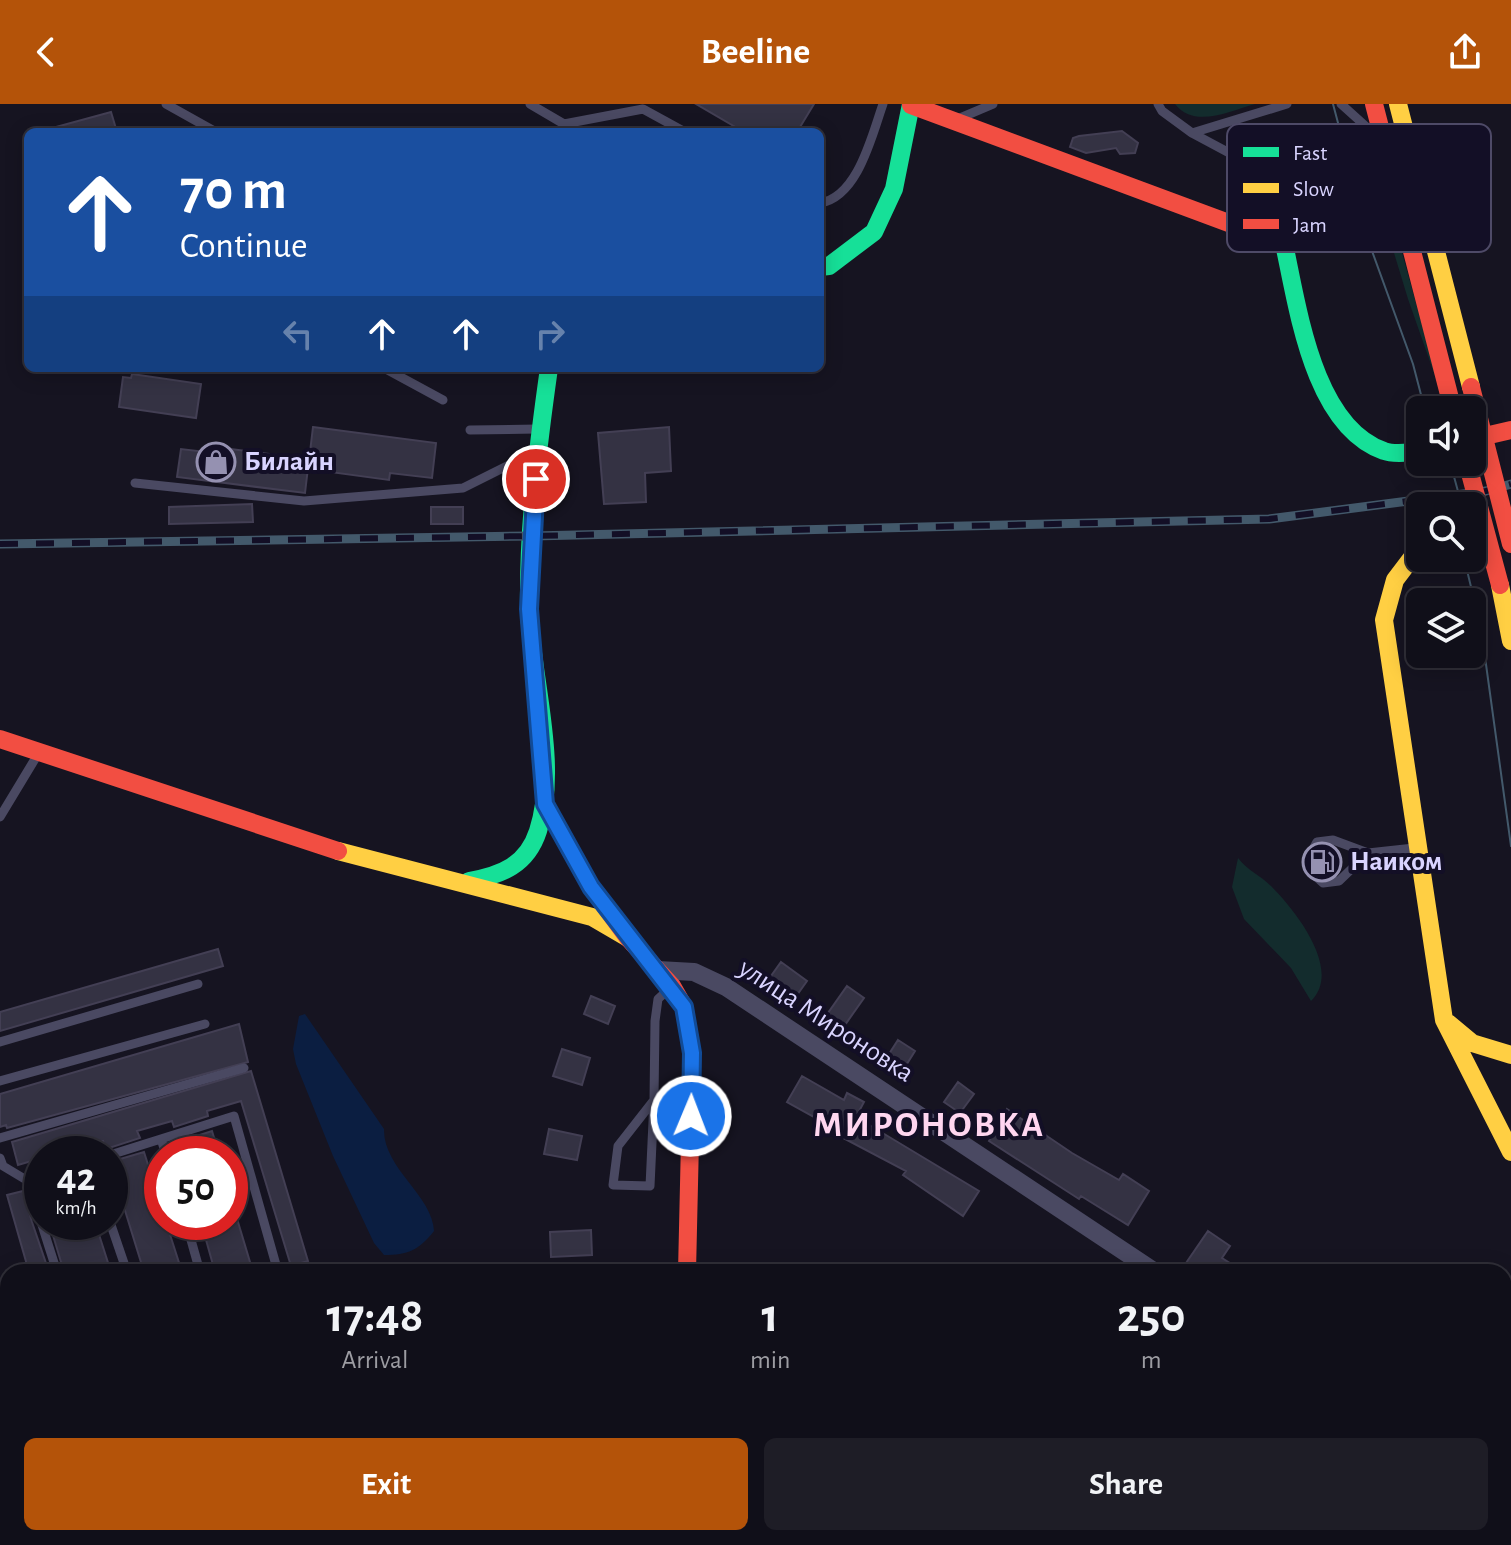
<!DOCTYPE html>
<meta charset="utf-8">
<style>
body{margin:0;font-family:"Alegreya Sans",sans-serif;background:#1e1d26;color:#f1f3f6;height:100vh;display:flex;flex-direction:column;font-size:30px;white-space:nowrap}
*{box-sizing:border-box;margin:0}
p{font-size:26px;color:#9c9ca2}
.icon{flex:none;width:44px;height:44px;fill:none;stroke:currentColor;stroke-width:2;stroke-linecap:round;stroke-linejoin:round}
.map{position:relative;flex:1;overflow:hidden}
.panel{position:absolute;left:0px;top:1160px;width:1512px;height:282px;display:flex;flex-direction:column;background:#100f19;border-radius:24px 24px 0 0;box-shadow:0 4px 20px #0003,0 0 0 2px #302f38}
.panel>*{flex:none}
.banner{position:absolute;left:24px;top:24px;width:800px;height:244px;border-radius:12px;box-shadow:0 4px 20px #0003,0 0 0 2px #302f38;background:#1a4fa0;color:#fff;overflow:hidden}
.fabs{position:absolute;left:1406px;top:292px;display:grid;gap:16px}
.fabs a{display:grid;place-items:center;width:80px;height:80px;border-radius:12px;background:#100f19;box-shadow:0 4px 20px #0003,0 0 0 2px #302f38;font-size:40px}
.speed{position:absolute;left:24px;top:1032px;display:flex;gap:16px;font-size:40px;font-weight:700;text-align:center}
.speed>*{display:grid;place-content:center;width:104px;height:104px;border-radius:50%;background:#100f19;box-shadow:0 4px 20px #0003,0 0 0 2px #302f38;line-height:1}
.speed small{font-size:20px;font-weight:400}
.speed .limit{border:12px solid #d22;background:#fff;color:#111}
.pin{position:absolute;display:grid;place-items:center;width:68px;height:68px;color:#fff;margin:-34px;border:4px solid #fff;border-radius:50%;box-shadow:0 2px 8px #0007}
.me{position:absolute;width:88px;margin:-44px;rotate:1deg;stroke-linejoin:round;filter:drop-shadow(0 0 6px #0008)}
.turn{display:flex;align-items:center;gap:28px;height:168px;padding:0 24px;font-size:36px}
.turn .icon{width:104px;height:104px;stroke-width:2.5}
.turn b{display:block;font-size:56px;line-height:68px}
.lanes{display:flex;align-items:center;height:76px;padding:0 24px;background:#0003;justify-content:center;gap:40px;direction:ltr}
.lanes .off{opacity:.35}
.eta{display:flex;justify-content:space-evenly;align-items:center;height:136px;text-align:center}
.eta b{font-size:48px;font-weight:700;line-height:56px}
.primary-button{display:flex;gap:16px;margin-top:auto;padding:16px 24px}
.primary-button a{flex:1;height:92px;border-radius:12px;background:#b45309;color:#fff;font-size:32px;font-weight:700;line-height:92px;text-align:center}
.primary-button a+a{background:#1e1d26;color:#f1f3f6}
header{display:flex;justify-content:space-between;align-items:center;height:104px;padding:0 24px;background:#b45309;color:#fff;font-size:36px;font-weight:700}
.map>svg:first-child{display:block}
.green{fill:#132c2d}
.water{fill:#0b1e41}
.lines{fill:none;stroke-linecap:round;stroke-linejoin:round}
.river{stroke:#0b1e41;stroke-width:34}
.building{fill:#343243;stroke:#433f54;stroke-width:2}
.lane{stroke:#4a4962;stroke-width:9}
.street{stroke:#4a4962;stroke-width:18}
.fast{stroke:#16e098;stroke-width:18}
.slow{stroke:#ffcf43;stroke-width:18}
.jam{stroke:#f24e42;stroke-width:18}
.tram{stroke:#43596b;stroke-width:2}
.rail-casing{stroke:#43596b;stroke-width:9}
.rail{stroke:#130f26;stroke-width:6;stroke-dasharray:18;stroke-linecap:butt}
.jam-bridge{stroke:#f24e42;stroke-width:18}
.route-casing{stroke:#114b97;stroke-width:20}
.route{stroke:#1a73e8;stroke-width:14}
.labels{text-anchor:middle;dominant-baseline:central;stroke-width:8;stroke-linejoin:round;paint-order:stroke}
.poi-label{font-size:28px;font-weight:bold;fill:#d9d4ff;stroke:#130f26;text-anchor:start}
.street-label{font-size:28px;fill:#d9d4ff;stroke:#130f26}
.district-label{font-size:36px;font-weight:bold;letter-spacing:2px;fill:#ffd6f0;stroke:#130f26}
.key{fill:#130f26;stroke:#4e4a67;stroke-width:2}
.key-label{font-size:22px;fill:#d9d4ff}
</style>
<header><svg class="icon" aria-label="back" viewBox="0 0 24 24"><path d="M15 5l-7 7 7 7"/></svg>Beeline<svg class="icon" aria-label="share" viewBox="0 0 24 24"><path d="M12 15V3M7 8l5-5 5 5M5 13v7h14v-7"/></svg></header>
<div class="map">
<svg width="1511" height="1441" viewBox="0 0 1511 1441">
<rect width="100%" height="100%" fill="#161421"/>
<!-- green -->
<path class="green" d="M 1175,0 L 1255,0 C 1230,7 1194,25 1175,0 Z
M 1357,27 L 1379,66 L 1441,289 L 1408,195 Z
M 1238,754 C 1248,767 1260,771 1271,782 C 1295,806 1343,866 1311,897 L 1291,864 L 1244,815 L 1232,783 Z"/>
<!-- water -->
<path class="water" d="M 305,910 L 384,1025 C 383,1064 433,1092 434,1127 C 419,1146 408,1151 384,1151 L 374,1139 L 333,1052 L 296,960 L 293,945 L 299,912 Z"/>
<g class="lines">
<!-- river -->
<path class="river" d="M 699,1434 L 704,1441
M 554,1441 L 558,1434"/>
</g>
<!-- building -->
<path class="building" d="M 696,0 L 814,0 L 797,28 L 744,28 Z
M 111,8 L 117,28 L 57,28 L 56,23 Z
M 1122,27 L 1138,39 L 1135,49 L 1120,50 L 1116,44 L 1086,49 L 1070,43 L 1073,34 L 1079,32 Z
M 132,270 L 201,280 L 196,314 L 119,303 L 123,273 L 131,274 Z
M 313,323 L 436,339 L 432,374 L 390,369 L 389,376 L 308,365 Z
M 669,323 L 671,367 L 645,369 L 646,398 L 604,400 L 598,329 Z
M 215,343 L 309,355 L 305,389 L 177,373 L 181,345 L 214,349 Z
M 252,400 L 253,418 L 169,420 L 169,403 Z
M 431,403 L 463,403 L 463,420 L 431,420 Z
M 218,845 L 223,862 L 0,927 L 0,908 Z
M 781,858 L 807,877 L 792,898 L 766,879 Z
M 847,882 L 864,894 L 840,928 L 823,916 Z
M 591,892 L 615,902 L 608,920 L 584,910 Z
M 239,920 L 248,958 L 7,1024 L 6,1021 L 0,1023 L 0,990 Z
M 898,936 L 915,947 L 900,971 L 882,961 Z
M 562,945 L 590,954 L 582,981 L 553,972 Z
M 251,967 L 308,1157 L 291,1162 L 241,997 L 207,1007 L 208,1012 L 174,1023 L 172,1017 L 137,1027 L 140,1034 L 106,1045 L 103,1037 L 57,1050 L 42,1050 L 42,1054 L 18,1061 L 12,1038 Z
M 802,972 L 844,996 L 847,989 L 864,998 L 856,1013 L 979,1087 L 963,1112 L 903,1071 L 906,1067 L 828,1026 L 830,1022 L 787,998 Z
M 958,978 L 974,990 L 960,1009 L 944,998 Z
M 1007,1005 L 1072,1049 L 1119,1076 L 1123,1070 L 1149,1087 L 1128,1121 L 1081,1092 L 1079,1095 L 989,1037 Z
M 549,1025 L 582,1032 L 577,1056 L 544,1050 Z
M 212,1027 L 219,1050 L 181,1050 L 178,1038 Z
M 144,1048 L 162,1105 L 162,1118 L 166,1118 L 182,1168 L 144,1168 L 110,1058 Z
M 23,1087 L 32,1118 L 49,1168 L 29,1168 L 7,1091 Z
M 49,1118 L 95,1118 L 111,1168 L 64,1168 Z
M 201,1118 L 238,1118 L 253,1168 L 215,1168 Z
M 591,1126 L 592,1151 L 551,1153 L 550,1128 Z
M 1208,1127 L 1230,1142 L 1222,1154 L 1244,1168 L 1193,1168 L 1184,1162 Z"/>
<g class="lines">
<!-- lane -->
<path class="lane" d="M 166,0 L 216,28
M 530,0 L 564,20 L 643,5 L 685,28
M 1158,0 L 1162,7 L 1192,29 L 1287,0
M 1341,0 L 1371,27
M 960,14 L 993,0
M 1192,29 L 1263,67 L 1282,133
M 820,99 C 858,93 872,31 883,0
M 384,264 L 443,296
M 470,326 L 537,325
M 135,379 L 304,397 L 463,384 L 535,348
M 0,713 L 38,650
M 1368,749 L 1339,777 L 1323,779 L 1312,769 L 1310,751 L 1317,738 L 1333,736 L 1368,749 L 1414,744
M 0,938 L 198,880
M 0,977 L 205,920
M 654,996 L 650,1082 L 613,1081 L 618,1042 L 654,996 L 655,917 L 658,895 L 669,885
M 0,1034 L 244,964
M 161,1035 L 166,1050
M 110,1051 L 234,1012 L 278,1168
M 0,1054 L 3,1062 L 28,1077 L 57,1168
M 28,1077 L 42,1072
M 110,1118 L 127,1168
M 186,1118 L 200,1168"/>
<!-- street -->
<path class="street" d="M 658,866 L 694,868 L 726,883 L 1155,1168"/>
<!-- fast -->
<path class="fast" d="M 1280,138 L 1284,140 C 1298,204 1313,322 1384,347 C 1394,351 1409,348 1420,348
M 820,163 L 829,162 L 874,128 L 894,85 L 911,0
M 469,777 C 502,771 527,761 538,727 C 560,659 530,571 529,502 C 528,422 538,342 549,264
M 683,1434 L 683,1441"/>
<!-- slow -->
<path class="slow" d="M 1398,0 L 1471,283
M 1420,443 L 1395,476 L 1384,516 L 1444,916 L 1511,1048
M 1500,481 L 1511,537
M 338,747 L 592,813 L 628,834
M 1448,919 L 1472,939 L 1511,951"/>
<!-- jam -->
<path class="jam" d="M 1374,0 L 1453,306
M 911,1 L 1280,138
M 1472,335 L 1511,326
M 0,635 L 338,747
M 545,700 L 591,783 L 628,834 L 672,882 L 684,903 L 692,949 L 687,1168"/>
<!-- tram -->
<path class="tram" d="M 1333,0 L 1372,147 L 1413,260 L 1425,306
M 1450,358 L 1462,402
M 1464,454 L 1481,524 L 1511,742"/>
<!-- rail casing -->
<g class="rail-casing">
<path id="rail" d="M 0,440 L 532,432 L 1269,415 L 1486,387 L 1511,380"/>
</g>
<!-- rail -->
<use href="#rail" class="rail"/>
<!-- jam-bridge -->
<path class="jam-bridge" d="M 1471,283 L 1511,440
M 1467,358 L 1500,481"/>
</g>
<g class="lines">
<!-- route casing -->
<g class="route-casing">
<path id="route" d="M 536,375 L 529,505 L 545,700 L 591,783 L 684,903 L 692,949 L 691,1012"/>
</g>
<!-- route -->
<use href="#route" class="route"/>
</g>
<!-- icons -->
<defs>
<g id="shop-ring" transform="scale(2)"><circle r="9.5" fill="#130f26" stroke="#9591b1" stroke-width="1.5"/><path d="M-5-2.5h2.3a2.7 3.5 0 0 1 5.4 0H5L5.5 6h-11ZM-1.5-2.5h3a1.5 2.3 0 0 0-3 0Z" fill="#9591b1"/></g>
<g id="fuel-ring" transform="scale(2)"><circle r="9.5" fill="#130f26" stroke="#9591b1" stroke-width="1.5"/><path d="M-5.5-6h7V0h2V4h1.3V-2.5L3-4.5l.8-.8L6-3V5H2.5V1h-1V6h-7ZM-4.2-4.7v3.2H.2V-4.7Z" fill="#9591b1"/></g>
</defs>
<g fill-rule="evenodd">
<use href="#shop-ring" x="216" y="358"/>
<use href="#fuel-ring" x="1322" y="758"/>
</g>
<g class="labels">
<!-- poi labels -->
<g class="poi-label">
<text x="244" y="358">Билайн</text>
<text x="1350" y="758">Наиком</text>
</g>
<!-- street labels -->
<g class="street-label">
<text transform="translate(826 917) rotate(33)">улица Мироновка</text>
</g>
<!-- district labels -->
<g class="district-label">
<text x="929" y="1021">МИРОНОВКА</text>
</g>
</g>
<!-- legend -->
<rect x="1227" y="20" width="264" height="128" rx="12" class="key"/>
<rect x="1243" y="43" width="36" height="10" fill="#16e098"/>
<rect x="1243" y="79" width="36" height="10" fill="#ffcf43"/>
<rect x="1243" y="115" width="36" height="10" fill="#f24e42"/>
<g class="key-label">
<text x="1293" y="56">Fast</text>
<text x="1293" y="92">Slow</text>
<text x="1293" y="128">Jam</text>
</g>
</svg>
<div class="fabs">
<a><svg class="icon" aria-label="sound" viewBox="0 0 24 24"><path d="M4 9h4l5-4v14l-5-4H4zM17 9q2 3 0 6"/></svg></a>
<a><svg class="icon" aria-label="search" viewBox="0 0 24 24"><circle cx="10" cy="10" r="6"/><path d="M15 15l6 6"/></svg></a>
<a><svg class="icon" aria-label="layers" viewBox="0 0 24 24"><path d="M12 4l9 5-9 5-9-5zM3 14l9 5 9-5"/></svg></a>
</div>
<div class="speed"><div>42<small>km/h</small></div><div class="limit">50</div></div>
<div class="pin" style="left:536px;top:375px;background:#d93025"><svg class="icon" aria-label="arrive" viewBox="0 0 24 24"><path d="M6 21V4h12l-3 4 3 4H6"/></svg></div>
<svg class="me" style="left:691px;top:1012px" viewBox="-20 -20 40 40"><circle r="17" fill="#1a73e8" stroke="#fff" stroke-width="3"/><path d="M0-11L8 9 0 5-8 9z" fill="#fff"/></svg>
<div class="banner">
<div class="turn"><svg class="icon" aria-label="ahead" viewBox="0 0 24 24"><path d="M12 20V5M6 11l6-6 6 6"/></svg><div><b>70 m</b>Continue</div></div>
<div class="lanes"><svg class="icon off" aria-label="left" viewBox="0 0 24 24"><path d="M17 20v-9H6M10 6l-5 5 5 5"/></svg><svg class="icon" aria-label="ahead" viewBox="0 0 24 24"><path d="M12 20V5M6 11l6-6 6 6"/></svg><svg class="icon" aria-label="ahead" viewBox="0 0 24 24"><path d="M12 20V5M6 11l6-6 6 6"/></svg><svg class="icon off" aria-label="right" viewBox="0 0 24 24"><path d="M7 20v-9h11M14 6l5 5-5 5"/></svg></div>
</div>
<section class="panel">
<div class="eta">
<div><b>17:48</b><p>Arrival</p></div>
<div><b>1</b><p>min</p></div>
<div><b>250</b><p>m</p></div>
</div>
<div class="primary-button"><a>Exit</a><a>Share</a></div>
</section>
</div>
